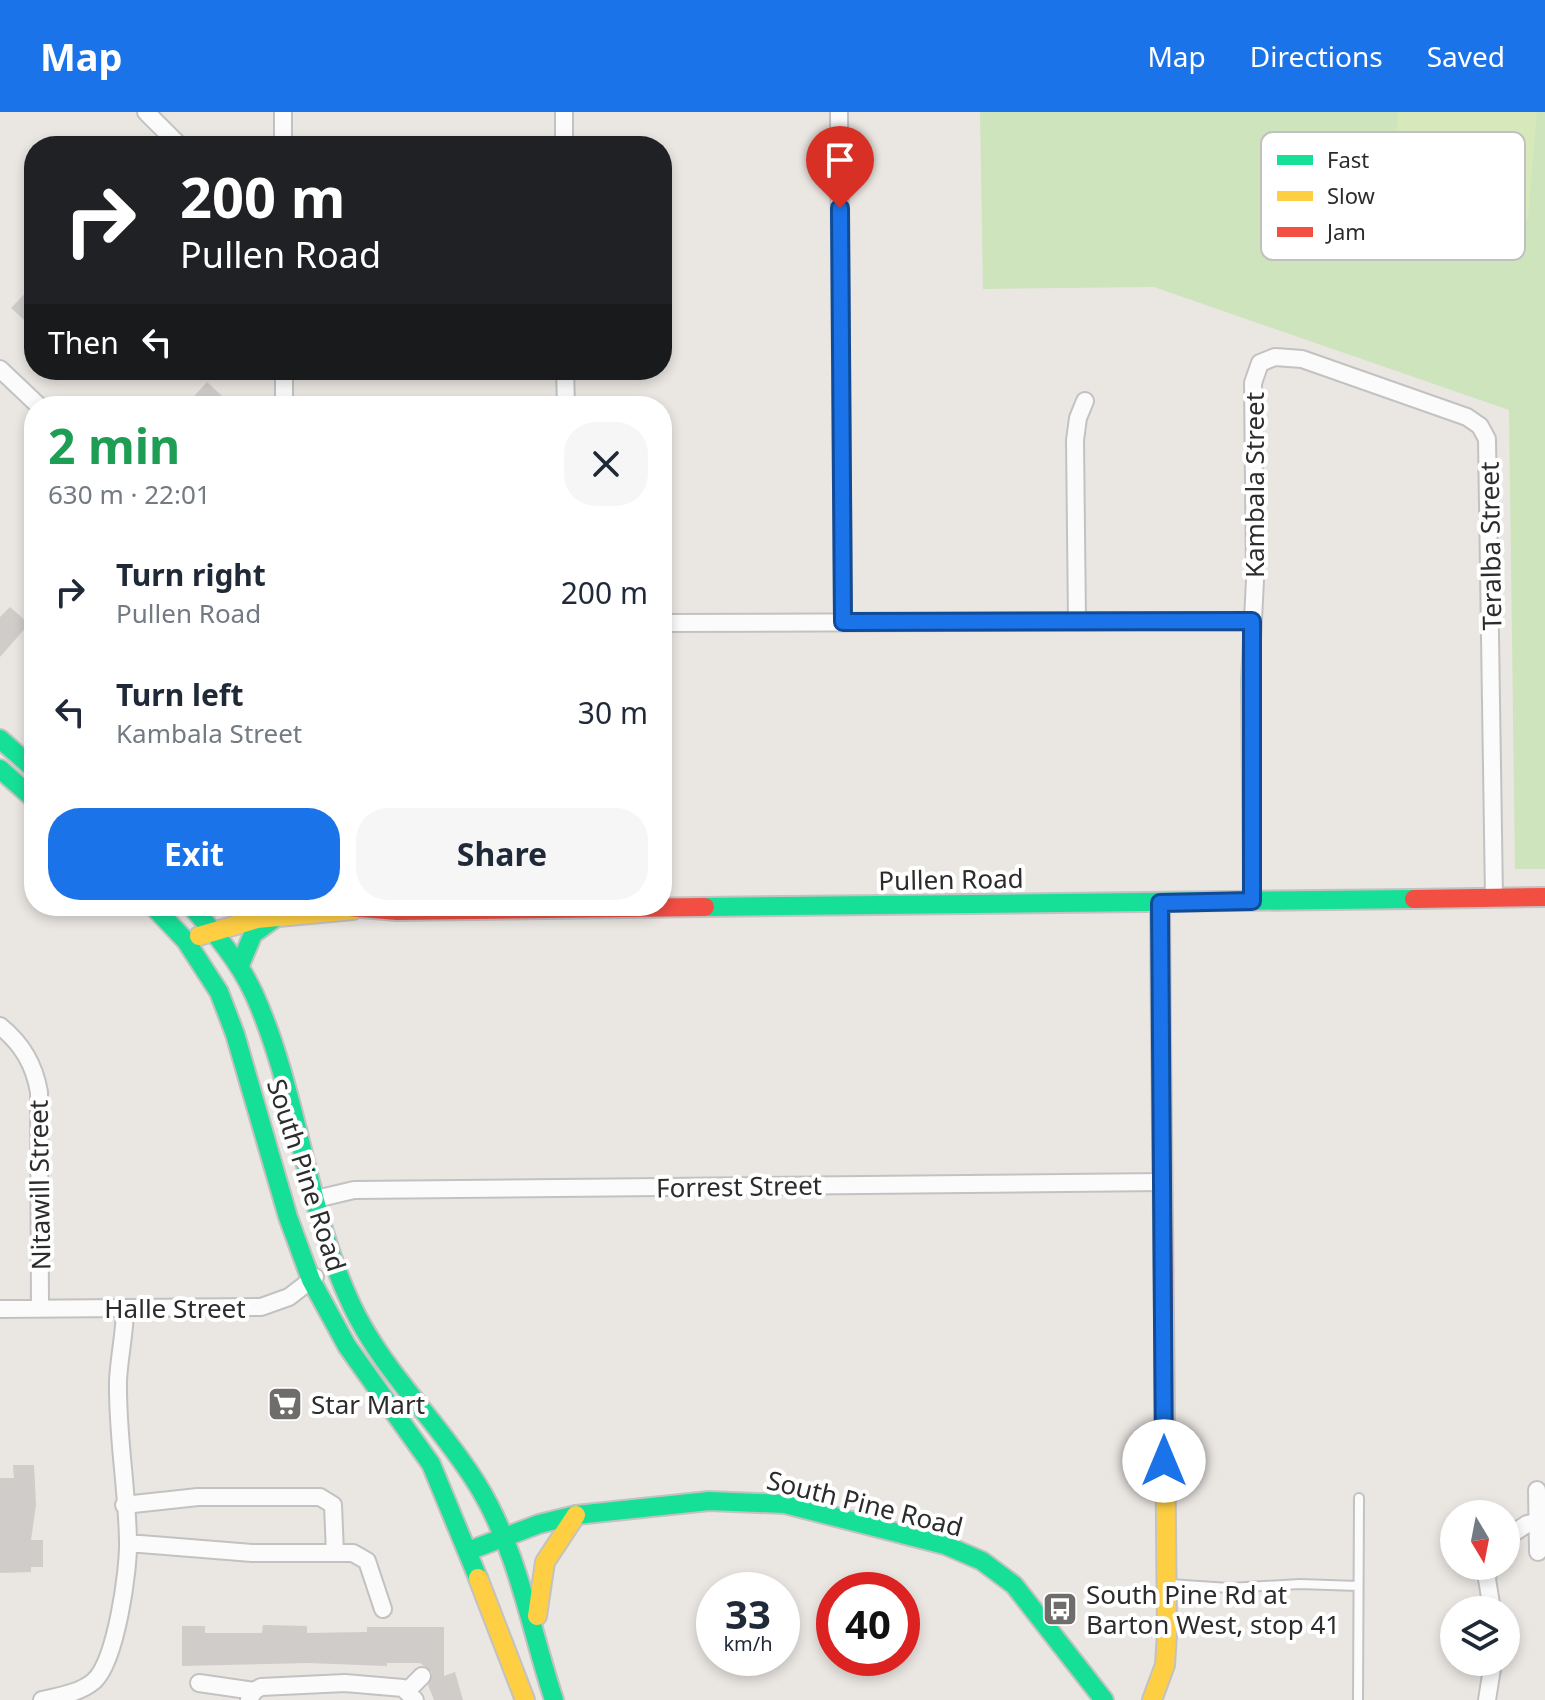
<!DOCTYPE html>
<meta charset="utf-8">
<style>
body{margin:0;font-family:"Noto Sans",sans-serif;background:#f6f6f7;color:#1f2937;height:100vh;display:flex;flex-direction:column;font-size:30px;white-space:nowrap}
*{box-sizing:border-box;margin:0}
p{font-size:26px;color:#747a83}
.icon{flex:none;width:44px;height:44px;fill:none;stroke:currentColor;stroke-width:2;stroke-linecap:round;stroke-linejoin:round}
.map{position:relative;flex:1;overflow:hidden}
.panel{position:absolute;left:24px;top:284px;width:648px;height:520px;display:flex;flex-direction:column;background:#fff;border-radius:32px;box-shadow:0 4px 12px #0003}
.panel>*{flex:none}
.guide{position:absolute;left:24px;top:24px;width:648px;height:244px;border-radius:32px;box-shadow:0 4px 12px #0003;background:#202124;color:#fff;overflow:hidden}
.needle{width:52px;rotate:170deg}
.controls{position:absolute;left:1440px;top:1388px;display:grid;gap:16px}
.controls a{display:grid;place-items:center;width:80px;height:80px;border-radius:50%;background:#fff;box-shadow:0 4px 12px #0003;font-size:40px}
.speed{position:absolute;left:696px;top:1460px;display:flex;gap:16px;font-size:40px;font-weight:700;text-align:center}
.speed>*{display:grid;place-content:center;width:104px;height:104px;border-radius:50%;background:#fff;box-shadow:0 4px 12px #0003;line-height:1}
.speed small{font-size:20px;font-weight:400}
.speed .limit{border:12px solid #d22;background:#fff;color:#111}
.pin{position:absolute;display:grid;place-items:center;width:68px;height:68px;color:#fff;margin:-82px -34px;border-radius:50% 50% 50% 0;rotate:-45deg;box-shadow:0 0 8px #0007}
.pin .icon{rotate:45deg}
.me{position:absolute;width:88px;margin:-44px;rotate:0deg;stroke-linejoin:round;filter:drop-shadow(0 0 6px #0008)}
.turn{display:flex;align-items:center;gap:28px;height:168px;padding:0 24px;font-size:36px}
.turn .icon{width:104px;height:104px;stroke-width:2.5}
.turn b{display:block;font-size:56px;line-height:68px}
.then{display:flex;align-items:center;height:76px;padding:0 24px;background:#0003;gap:16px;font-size:30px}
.round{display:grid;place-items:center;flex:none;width:84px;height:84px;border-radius:32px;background:#f6f6f7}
.headline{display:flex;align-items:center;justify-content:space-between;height:136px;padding:0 24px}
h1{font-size:48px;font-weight:700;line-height:60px;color:#1e9e55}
.button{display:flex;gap:16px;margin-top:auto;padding:16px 24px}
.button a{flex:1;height:92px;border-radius:32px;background:#1a73e8;color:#fff;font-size:32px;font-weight:700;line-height:92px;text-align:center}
.button a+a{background:#f6f6f7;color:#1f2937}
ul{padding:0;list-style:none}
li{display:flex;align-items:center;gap:24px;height:120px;padding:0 24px}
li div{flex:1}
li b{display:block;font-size:30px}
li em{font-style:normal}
header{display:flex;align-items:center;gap:48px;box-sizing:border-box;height:112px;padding:0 40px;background:#1a73e8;color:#fff}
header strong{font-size:38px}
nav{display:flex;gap:44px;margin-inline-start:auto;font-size:28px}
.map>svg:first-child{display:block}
.green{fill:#cde4bc}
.pitch{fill:#d7e8ba}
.building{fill:#cfccc9}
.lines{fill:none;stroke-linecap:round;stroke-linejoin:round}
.lane-casing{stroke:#c3c2c3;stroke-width:12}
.street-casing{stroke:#c3c2c3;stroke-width:20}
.fast-casing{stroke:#c3c2c3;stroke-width:22}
.slow-casing{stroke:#c3c2c3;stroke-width:22}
.jam-casing{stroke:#c3c2c3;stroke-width:22}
.lane{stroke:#fcfbfb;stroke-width:8}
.street{stroke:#fcfbfb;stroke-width:16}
.fast{stroke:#16e098;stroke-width:18}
.slow{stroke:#ffcf43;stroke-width:18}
.jam{stroke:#f24e42;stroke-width:18}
.route-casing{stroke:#114b97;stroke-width:20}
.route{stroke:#1a73e8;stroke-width:14}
.labels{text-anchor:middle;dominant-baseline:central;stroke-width:8;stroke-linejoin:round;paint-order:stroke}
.street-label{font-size:26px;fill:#2c2c2c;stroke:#fff}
.poi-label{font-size:26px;fill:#2c2c2c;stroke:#fff;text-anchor:start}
.key{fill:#fff;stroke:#c0c0c0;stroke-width:2}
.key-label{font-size:22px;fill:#2c2c2c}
</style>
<header>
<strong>Map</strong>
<nav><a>Map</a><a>Directions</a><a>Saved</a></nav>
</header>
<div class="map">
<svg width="1545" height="1588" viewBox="0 0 1545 1588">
<rect width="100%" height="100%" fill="#eae6e2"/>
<!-- green -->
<path class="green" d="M 980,0 L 1545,0 L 1545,757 L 1515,757 L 1509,298 L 1154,175 L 983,177 Z"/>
<!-- pitch -->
<path class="pitch" d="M 1398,0 L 1537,0 L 1528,107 L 1389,95 Z"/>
<!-- building -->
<path class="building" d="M 34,172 L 34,217 L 11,196 Z
M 207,270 L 233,294 L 185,294 Z
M 10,495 L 29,512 L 0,545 L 0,505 Z
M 13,1353 L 34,1353 L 36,1393 L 31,1428 L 43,1428 L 43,1455 L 31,1455 L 31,1460 L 0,1461 L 0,1366 L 14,1366 Z
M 263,1513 L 307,1514 L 307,1521 L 367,1520 L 367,1515 L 444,1515 L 444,1564 L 455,1560 L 463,1588 L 434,1588 L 428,1573 L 432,1560 L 420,1551 L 387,1551 L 387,1554 L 308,1551 L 182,1554 L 182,1514 L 205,1514 L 205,1521 L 262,1521 Z"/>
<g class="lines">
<!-- lane casing -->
<g class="lane-casing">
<path id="lane" d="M 1170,1472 L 1229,1476 L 1300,1472 L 1358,1474
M 1358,1588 L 1359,1386"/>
</g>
<!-- street casing -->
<g class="street-casing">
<path id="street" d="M 146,0 L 180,34
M 283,0 L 283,34
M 564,0 L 564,34
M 839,0 L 843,510
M 0,257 L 39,294
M 284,258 L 284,294
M 565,258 L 566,294
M 1077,510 L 1075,328 L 1078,306 L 1085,289
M 662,511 L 1252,509
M 1252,789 L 1250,567 L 1255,468 L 1253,271 L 1260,251 L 1275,245 L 1302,247 L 1467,305 L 1480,314 L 1487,327 L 1494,786
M 0,914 C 22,932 34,952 39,980 L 40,1196
M 316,1087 L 354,1078 L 1163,1070
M 0,1197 L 261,1195 L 289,1185 L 315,1165
M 1537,1378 L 1538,1440
M 124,1393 L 198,1385 L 320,1385 L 333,1393 L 335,1441
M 1506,1426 L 1527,1412 L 1545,1408
M 128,1431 L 252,1441 L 353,1441 L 367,1449 L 383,1497
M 1489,1454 L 1487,1467 L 1492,1498
M 199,1571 L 254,1579
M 408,1578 L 422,1564
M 42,1588 C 59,1584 80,1581 94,1569 C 116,1549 129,1458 128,1428 C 127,1375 117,1323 118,1269 C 119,1245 125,1221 125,1196
M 249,1588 L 254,1579 L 261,1575 L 345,1571 L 403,1576 L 415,1588
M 1487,1588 L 1493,1550"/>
</g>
<!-- fast casing -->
<g class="fast-casing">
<path id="fast" d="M 0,627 L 34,657
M 0,657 L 34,687
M 1160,791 L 1161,925
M 153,794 L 186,829 L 219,880 L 235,922 L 288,1105 L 311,1168 L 347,1234 L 431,1352 L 478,1466
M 191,794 C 215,821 239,849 254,882 C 299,982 305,1095 352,1194 C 383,1260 439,1310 477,1372 C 518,1438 530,1515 554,1588
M 705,795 L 1414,787
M 240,853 L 253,822 L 279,803
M 468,1439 L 539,1412 L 576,1403 L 709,1389 L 785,1392 L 945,1433 L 982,1449 L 1014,1473 L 1104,1588"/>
</g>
<!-- slow casing -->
<g class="slow-casing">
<path id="slow" d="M 199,824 L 257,807 L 353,798
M 478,1466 L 525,1588
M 537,1504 L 545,1450 L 576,1403
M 1152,1588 L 1165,1553 L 1167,1521 L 1164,1202"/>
</g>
<!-- jam casing -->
<g class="jam-casing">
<path id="jam" d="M 1414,787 L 1545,785
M 337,794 L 397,799 L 705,795
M 1161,925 L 1164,1202"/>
</g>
<!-- lane -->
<use href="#lane" class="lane"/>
<!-- street -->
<use href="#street" class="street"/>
<!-- fast -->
<use href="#fast" class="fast"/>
<!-- slow -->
<use href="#slow" class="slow"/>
<!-- jam -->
<use href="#jam" class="jam"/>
</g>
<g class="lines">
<!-- route casing -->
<g class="route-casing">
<path id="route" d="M 840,96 L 843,510 L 1252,509 L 1252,789 L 1160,791 L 1164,1349"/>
</g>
<!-- route -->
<use href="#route" class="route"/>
</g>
<!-- icons -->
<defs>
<g id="supermarket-square" transform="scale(1.8)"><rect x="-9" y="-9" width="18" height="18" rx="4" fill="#6e6d6c" stroke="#fff"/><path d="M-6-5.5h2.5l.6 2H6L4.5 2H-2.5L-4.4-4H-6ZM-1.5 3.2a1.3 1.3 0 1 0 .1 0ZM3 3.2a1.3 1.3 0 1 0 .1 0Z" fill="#fff"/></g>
<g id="bus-square" transform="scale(1.8)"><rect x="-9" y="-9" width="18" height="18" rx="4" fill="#6e6d6c" stroke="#fff"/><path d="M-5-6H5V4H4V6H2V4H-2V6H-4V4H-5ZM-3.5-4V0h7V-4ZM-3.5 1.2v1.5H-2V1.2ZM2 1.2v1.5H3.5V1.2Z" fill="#fff"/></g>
</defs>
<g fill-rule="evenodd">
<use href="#supermarket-square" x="285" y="1292"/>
<use href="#bus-square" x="1060" y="1497"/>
</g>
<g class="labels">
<!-- street labels -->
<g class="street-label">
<text transform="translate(1254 373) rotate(-90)">Kambala Street</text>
<text transform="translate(1490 434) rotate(-91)">Teralba Street</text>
<text transform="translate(951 767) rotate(-1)">Pullen Road</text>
<text transform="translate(307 1063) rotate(72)">South Pine Road</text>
<text transform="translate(39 1073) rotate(-91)">Nitawill Street</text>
<text transform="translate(739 1074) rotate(-1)">Forrest Street</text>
<text x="175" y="1196">Halle Street</text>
<text transform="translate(865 1391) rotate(14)">South Pine Road</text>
</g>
<!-- poi labels -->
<g class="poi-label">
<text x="311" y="1292">Star Mart</text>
<text x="1086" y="1482">South Pine Rd at<tspan x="1086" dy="30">Barton West, stop 41</tspan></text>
</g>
</g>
<!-- legend -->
<rect x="1261" y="20" width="264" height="128" rx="12" class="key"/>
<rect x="1277" y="43" width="36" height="10" fill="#16e098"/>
<rect x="1277" y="79" width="36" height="10" fill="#ffcf43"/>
<rect x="1277" y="115" width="36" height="10" fill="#f24e42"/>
<g class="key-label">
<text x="1327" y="56">Fast</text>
<text x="1327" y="92">Slow</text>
<text x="1327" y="128">Jam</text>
</g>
</svg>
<div class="controls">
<a><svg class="needle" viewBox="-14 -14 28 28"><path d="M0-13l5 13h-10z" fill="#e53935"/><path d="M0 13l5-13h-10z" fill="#747a83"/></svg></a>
<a><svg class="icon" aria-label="layers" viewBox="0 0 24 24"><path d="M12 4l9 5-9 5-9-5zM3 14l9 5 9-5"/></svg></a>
</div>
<div class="speed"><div>33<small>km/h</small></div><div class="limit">40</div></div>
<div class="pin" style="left:840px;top:96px;background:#d93025"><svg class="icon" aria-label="arrive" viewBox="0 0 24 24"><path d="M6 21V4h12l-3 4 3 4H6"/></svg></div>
<svg class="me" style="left:1164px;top:1349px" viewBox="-20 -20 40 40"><circle r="19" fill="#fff"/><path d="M0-13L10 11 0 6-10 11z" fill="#1a73e8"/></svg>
<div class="guide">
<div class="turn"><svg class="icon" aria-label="right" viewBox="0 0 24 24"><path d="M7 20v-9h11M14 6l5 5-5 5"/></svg><div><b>200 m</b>Pullen Road</div></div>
<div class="then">Then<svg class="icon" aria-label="left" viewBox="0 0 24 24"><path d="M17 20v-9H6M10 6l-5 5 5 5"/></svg></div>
</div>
<section class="panel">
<div class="headline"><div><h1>2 min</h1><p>630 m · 22:01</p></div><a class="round"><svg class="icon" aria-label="close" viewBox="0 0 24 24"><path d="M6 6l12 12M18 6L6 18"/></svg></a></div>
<ul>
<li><svg class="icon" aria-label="right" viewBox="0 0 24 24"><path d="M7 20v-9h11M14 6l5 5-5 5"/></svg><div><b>Turn right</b><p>Pullen Road</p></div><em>200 m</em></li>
<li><svg class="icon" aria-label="left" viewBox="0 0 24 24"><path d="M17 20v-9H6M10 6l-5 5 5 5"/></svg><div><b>Turn left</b><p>Kambala Street</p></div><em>30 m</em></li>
</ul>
<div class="button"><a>Exit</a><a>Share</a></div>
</section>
</div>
